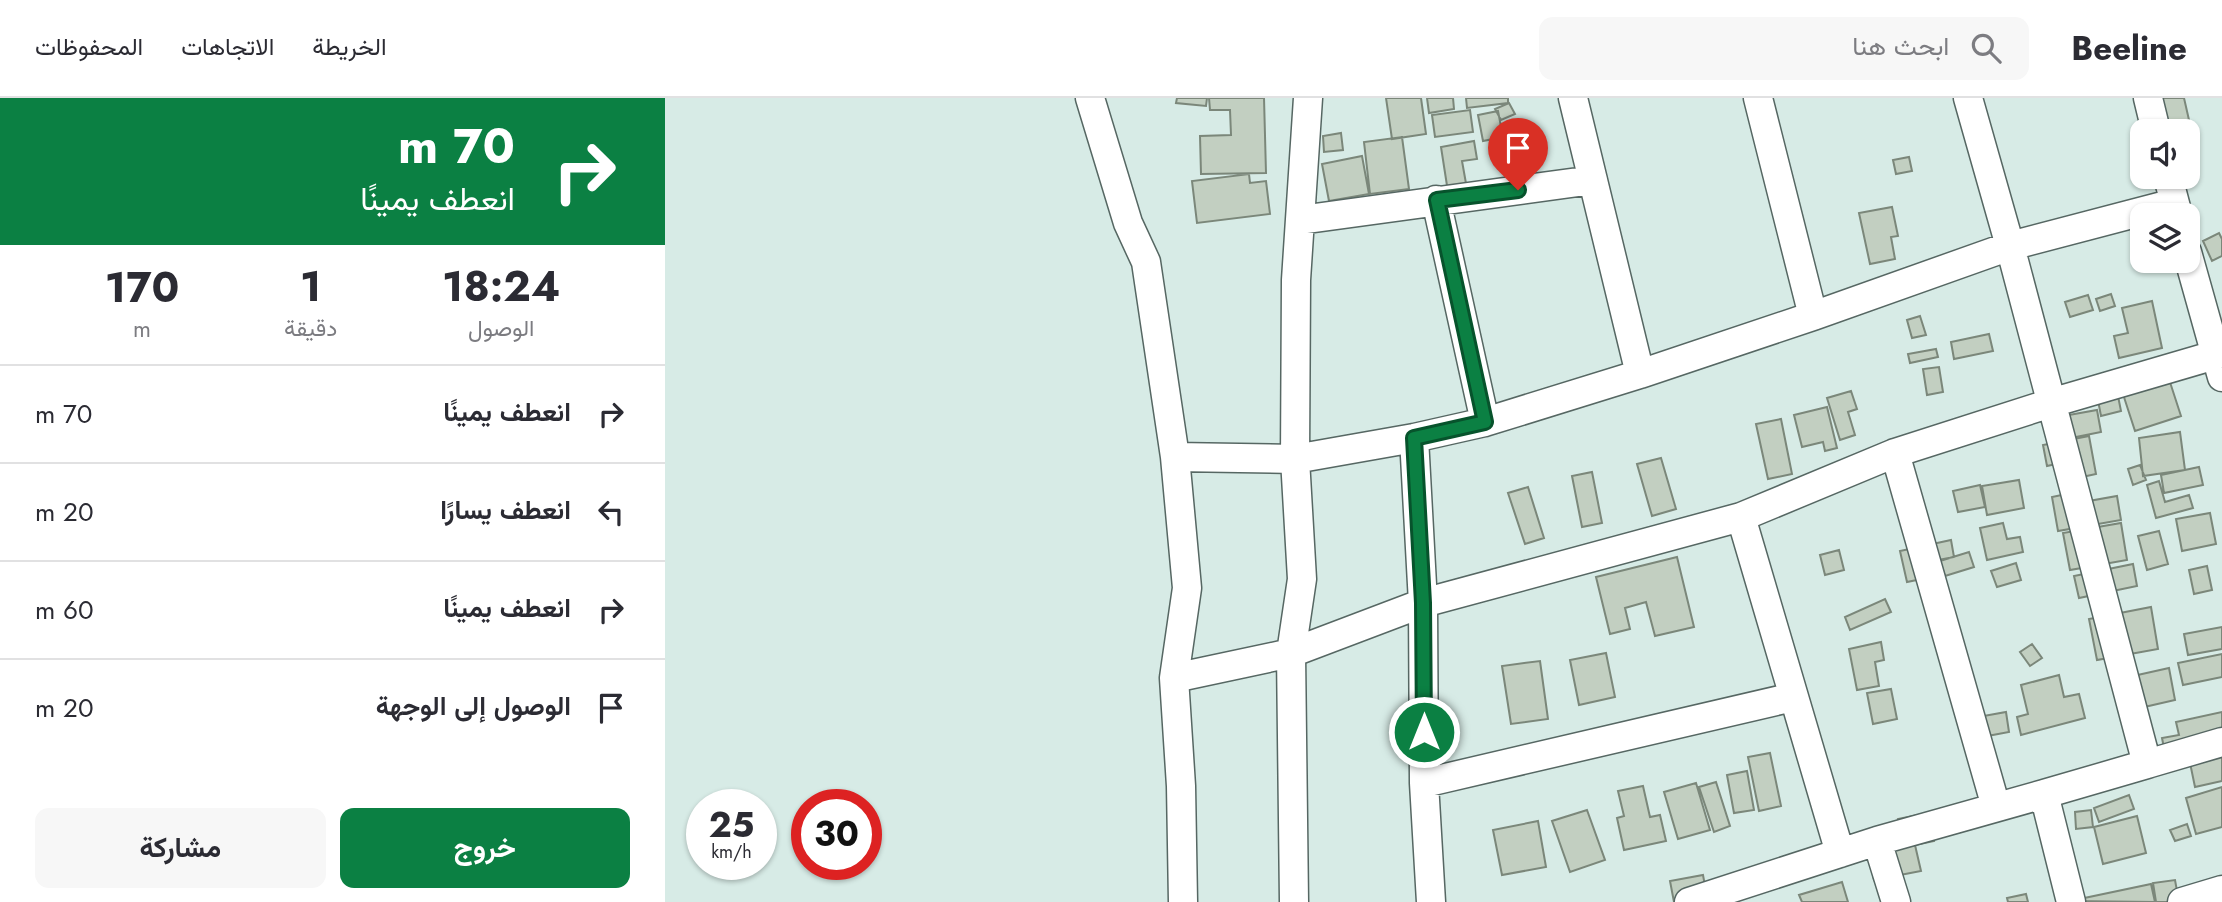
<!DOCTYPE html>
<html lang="ar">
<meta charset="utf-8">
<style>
body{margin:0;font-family:Jost,Vazirmatn,sans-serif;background:#f7f7f7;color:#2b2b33;direction:rtl;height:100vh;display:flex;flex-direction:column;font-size:26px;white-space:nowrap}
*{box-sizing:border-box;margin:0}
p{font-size:23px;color:#7c7c81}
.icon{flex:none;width:38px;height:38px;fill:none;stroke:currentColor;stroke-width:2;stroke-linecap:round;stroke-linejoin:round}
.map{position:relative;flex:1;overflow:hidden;direction:ltr}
.sheet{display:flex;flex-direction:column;background:#fff;width:665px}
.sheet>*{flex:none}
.guide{background:#0b8043;color:#fff;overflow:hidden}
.fabs{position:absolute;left:1465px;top:21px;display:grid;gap:14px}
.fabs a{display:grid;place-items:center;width:70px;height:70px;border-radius:14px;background:#fff;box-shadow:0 2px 5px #0004;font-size:35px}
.speed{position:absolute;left:21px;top:691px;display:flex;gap:14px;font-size:35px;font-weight:700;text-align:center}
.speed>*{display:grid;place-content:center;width:91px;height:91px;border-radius:50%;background:#fff;box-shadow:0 2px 5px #0004;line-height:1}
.speed small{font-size:18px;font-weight:400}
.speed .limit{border:10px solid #d22;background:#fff;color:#111}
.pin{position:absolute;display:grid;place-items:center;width:60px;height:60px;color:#fff;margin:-72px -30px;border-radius:50% 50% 50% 0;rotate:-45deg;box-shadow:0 0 7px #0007}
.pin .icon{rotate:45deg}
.me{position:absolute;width:77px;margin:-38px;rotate:0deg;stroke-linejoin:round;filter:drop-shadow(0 0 5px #0008)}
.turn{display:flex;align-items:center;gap:24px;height:147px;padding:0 35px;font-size:32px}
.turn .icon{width:91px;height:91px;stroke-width:2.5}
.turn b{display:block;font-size:49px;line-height:60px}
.eta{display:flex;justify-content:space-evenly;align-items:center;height:119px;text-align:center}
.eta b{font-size:42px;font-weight:700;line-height:49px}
.button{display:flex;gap:14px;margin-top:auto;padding:14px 35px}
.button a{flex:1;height:80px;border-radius:14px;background:#0b8043;color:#fff;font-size:28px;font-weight:700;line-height:80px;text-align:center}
.button a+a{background:#f7f7f7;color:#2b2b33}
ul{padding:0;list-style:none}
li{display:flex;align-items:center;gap:21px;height:98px;padding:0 35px;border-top:2px solid #e1e1e2}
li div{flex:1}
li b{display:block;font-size:26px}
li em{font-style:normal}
header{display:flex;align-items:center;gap:42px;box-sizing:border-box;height:98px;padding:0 35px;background:#fff;border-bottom:2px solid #e1e1e2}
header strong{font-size:33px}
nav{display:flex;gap:38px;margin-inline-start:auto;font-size:24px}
.search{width:490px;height:63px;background:#f7f7f7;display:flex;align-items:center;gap:18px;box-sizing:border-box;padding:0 24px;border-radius:14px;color:#7c7c81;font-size:26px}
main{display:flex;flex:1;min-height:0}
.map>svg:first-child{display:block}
.building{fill:#c2cfc1;stroke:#7b877a;stroke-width:2}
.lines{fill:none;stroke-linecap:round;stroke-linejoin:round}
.minor-casing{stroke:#566763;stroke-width:31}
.minor{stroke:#fff;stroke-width:28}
.route-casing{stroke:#07532c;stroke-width:18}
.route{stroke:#0b8043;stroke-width:12}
</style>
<header>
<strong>Beeline</strong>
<div class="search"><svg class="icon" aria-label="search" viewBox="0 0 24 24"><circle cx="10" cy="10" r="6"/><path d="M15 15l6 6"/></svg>ابحث هنا</div>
<nav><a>الخريطة</a><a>الاتجاهات</a><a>المحفوظات</a></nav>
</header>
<main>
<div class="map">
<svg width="1557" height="804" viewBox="0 0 1557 804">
<rect width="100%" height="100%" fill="#d7ebe6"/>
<!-- building -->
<path class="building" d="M 512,0 L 542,0 L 541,8 L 511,5 Z
M 544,0 L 599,0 L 601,75 L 536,76 L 535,38 L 566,37 L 565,12 L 545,12 Z
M 721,0 L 756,0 L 761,36 L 727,41 Z
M 762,0 L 788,0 L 789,11 L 764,15 Z
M 801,0 L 843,0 L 843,5 L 802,10 Z
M 1470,0 L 1519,0 L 1524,22 L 1501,27 Z
M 844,5 L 850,16 L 836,22 L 830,11 Z
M 805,12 L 808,34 L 770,39 L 767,17 Z
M 833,13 L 838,39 L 818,43 L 813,17 Z
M 676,35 L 678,52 L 659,54 L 658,38 Z
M 737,39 L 744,91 L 705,96 L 699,44 Z
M 809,43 L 812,61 L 797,63 L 802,91 L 783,94 L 776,49 Z
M 697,58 L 704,96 L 664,103 L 657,66 Z
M 1244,59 L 1247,73 L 1231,76 L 1228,62 Z
M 584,76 L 585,85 L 601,83 L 605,116 L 532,125 L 527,83 Z
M 1227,109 L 1233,138 L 1226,139 L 1230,161 L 1205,166 L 1194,115 Z
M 1554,135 L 1557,141 L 1557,158 L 1547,163 L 1538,143 Z
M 1446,196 L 1450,208 L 1435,213 L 1431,201 Z
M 1423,197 L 1428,212 L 1405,219 L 1400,204 Z
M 1487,203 L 1497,250 L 1454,260 L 1449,238 L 1463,235 L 1457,210 Z
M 1255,218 L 1261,237 L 1247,240 L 1242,222 Z
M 1324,236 L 1328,253 L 1289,261 L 1286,244 Z
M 1271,251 L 1273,259 L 1245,265 L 1243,256 Z
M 1274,269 L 1278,294 L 1262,297 L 1258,271 Z
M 1503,278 L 1516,318 L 1470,333 L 1457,293 Z
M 1451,288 L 1456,313 L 1436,318 L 1431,292 Z
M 1186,293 L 1192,311 L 1183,314 L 1190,337 L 1175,342 L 1162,300 Z
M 1162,309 L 1172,350 L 1160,353 L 1158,344 L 1137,349 L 1129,317 Z
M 1432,312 L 1436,334 L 1391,343 L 1387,320 Z
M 1116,321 L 1127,376 L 1103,381 L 1091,326 Z
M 1515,334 L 1520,372 L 1478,378 L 1474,340 Z
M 1424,338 L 1431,376 L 1408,381 L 1405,363 L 1382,368 L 1378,347 Z
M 996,360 L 1011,411 L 987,418 L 972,366 Z
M 1475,367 L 1481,382 L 1468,387 L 1463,371 Z
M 1534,369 L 1538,387 L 1499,395 L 1496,377 Z
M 927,374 L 937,425 L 917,429 L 907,378 Z
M 1354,382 L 1359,410 L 1322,417 L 1317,388 Z
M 1494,383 L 1500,404 L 1524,397 L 1528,410 L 1491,420 L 1482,387 Z
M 1315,387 L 1320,409 L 1293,414 L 1288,393 Z
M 863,389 L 879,440 L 860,446 L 843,395 Z
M 1416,393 L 1418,404 L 1452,398 L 1456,422 L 1393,433 L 1387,399 Z
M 1545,415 L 1551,446 L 1517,453 L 1511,421 Z
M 1338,425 L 1342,441 L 1355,439 L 1358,454 L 1322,462 L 1315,430 Z
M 1456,425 L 1462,462 L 1405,472 L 1398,435 Z
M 1494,433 L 1503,466 L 1482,472 L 1473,438 Z
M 1286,442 L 1289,459 L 1273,462 L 1276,477 L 1242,484 L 1235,453 Z
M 1174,452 L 1179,472 L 1160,477 L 1155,457 Z
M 1304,454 L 1309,469 L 1280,478 L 1275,463 Z
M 1012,459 L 1029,529 L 990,538 L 981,504 L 960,510 L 965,531 L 945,536 L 931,479 Z
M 1351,465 L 1356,482 L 1332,489 L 1326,473 Z
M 1468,466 L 1472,488 L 1414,500 L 1409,478 Z
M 1542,468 L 1547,492 L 1529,496 L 1524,472 Z
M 1220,501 L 1226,514 L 1185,532 L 1180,519 Z
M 1486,509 L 1493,551 L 1432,562 L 1424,521 Z
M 1557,529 L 1557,551 L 1523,557 L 1519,536 Z
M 1216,544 L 1219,562 L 1210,564 L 1214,588 L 1192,592 L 1184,551 Z
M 1367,546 L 1377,560 L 1365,568 L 1355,554 Z
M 941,555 L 950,599 L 914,607 L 905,562 Z
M 1557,556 L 1557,579 L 1518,587 L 1513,565 Z
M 875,563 L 883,621 L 846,626 L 837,568 Z
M 1504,570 L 1510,602 L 1475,610 L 1468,578 Z
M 1394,577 L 1399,599 L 1414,596 L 1420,620 L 1356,637 L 1352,619 L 1363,616 L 1356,587 Z
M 1226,591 L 1232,621 L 1208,626 L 1202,595 Z
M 1341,614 L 1344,634 L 1317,639 L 1313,619 Z
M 1557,614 L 1557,683 L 1530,689 L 1524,660 L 1502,665 L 1497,640 L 1514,637 L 1511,624 Z
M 1105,655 L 1116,708 L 1094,713 L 1083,659 Z
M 1082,673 L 1089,712 L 1069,715 L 1062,677 Z
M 1051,684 L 1065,728 L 1049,734 L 1034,689 Z
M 1031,685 L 1045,732 L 1013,741 L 999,694 Z
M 978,688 L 985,719 L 995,717 L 1001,743 L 959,752 L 952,720 L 959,718 L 953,693 Z
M 1557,689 L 1557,729 L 1531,736 L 1521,700 Z
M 1464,697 L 1469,711 L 1434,724 L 1429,710 Z
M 922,712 L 940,762 L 905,774 L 887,723 Z
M 1426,712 L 1428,729 L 1411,731 L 1410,714 Z
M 1263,715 L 1269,743 L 1250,747 L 1256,773 L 1209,782 L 1200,738 L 1235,731 L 1233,721 Z
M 1472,718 L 1481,755 L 1438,766 L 1429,729 Z
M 873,723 L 881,769 L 837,777 L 828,732 Z
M 1522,726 L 1526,738 L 1510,743 L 1505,732 Z
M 1038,777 L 1043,804 L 1009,804 L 1005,783 Z
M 1510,782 L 1514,804 L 1491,804 L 1488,785 Z
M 1177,784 L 1183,804 L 1137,804 L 1134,797 Z
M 1486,786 L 1490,804 L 1405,803 Z
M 1361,796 L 1363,804 L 1343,804 L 1342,800 Z"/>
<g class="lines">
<!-- minor casing -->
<g class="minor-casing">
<path id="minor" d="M 425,0 L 463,125 L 481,164 L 510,359 L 522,490 L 509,580 L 516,688 L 518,804
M 908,0 L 975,276
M 1093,0 L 1148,218
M 1303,0 L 1345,148 L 1482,666 L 1379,696
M 1483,0 L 1491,33
M 1503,79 L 1513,117
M 771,102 L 820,324
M 635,122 L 928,82
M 1522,154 L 1557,279
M 749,340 L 758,505 L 759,685 L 766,804
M 1230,355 L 1331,709
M 510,359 L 630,361 L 749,340 L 820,324 L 975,276 L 1148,218 L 1345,148 L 1509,105
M 1076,419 L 1175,755
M 509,580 L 626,555 L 758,505 L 1076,419 L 1230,355 L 1386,305 L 1557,255
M 1482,666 L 1557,644
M 759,685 L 1128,599
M 1212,743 L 1231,804
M 629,804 L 626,555 L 637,481 L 630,361 L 631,182 L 643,0
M 1024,804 L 1212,743 L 1379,696 L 1406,804
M 1517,804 L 1557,792"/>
</g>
<!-- minor -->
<use href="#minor" class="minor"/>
</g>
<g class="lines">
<!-- route casing -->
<g class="route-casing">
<path id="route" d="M 759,634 L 758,505 L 749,340 L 820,324 L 772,102 L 853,92"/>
</g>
<!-- route -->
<use href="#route" class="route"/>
</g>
</svg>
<div class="fabs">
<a><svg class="icon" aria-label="sound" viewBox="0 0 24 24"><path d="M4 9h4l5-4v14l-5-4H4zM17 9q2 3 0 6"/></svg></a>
<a><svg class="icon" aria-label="layers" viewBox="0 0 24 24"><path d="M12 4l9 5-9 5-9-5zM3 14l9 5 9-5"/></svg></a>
</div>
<div class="speed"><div>25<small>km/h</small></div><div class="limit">30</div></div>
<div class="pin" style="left:853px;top:92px;background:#d93025"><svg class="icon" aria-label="arrive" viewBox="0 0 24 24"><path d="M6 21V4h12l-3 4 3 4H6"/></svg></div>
<svg class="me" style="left:759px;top:634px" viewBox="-20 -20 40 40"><circle r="17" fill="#0b8043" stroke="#fff" stroke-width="3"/><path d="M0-11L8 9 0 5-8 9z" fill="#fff"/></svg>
</div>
<section class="sheet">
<div class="guide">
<div class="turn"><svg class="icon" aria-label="right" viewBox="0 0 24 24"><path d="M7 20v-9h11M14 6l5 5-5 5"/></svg><div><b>70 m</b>انعطف يمينًا</div></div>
</div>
<div class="eta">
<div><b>18:24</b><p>الوصول</p></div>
<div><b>1</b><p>دقيقة</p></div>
<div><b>170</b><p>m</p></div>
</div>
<ul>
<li><svg class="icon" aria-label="right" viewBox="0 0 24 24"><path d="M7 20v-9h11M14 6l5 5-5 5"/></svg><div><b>انعطف يمينًا</b></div><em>70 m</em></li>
<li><svg class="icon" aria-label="left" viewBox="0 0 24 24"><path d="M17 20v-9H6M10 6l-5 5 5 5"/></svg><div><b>انعطف يسارًا</b></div><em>20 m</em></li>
<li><svg class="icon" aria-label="right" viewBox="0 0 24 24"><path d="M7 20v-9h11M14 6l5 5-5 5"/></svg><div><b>انعطف يمينًا</b></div><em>60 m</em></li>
<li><svg class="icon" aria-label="arrive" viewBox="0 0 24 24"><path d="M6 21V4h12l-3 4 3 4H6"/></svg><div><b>الوصول إلى الوجهة</b></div><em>20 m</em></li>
</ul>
<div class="button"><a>خروج</a><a>مشاركة</a></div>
</section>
</main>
